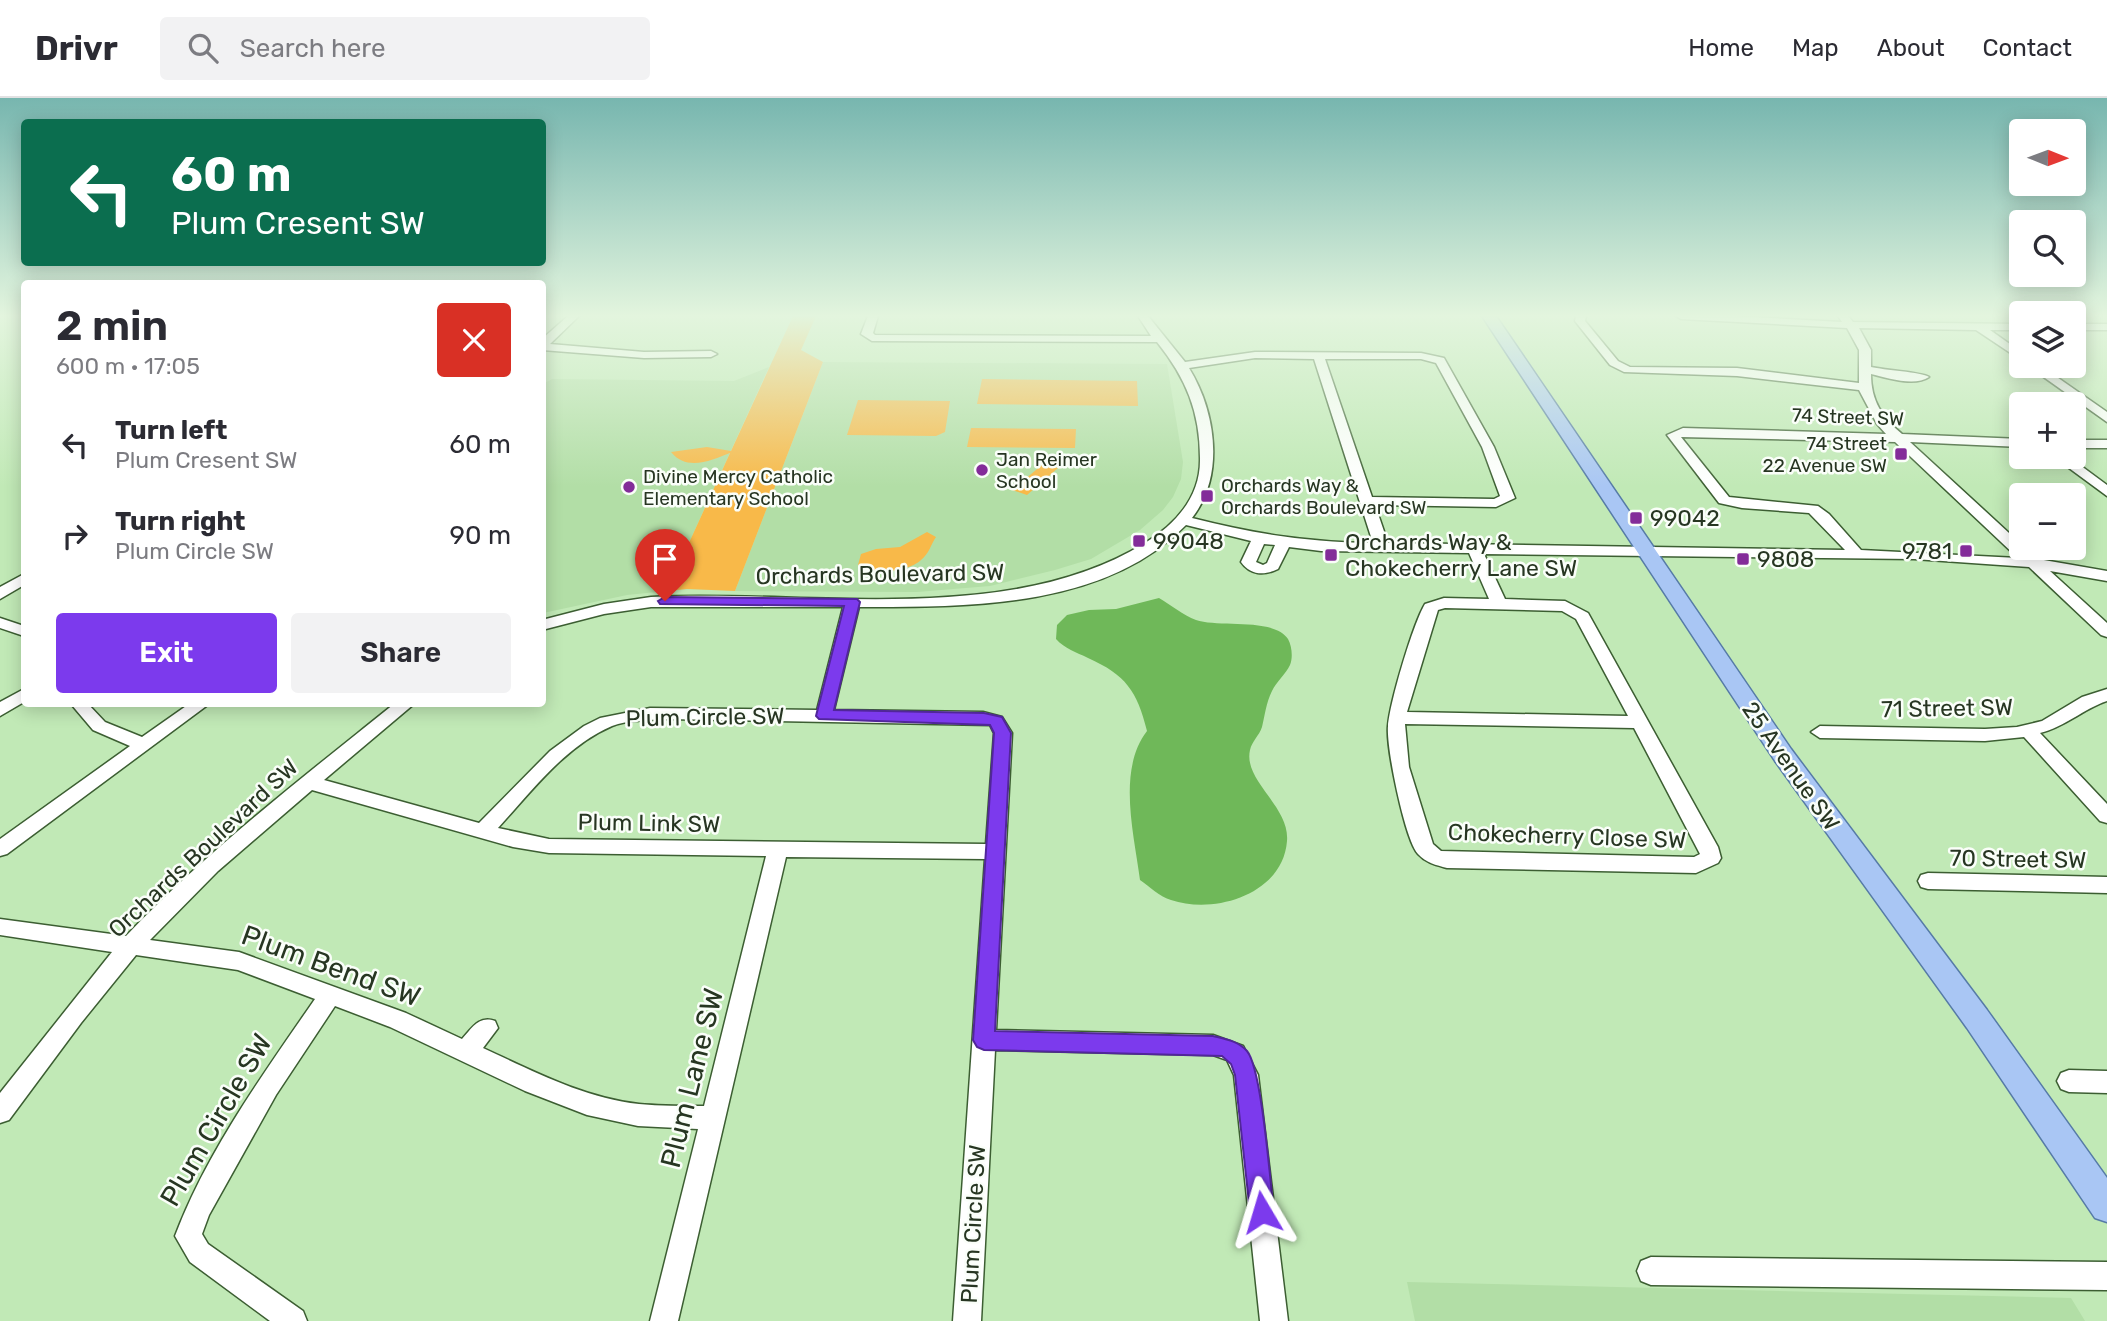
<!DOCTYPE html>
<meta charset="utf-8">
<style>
body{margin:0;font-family:Rubik,sans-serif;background:#f2f2f3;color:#2b2b33;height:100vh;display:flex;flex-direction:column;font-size:26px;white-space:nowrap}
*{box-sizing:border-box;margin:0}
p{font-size:23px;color:#7c7c81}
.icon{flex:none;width:38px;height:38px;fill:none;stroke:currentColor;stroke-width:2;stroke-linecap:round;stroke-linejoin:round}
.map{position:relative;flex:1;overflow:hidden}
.side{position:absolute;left:21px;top:182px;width:525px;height:427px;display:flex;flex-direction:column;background:#fff;border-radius:7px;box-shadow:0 4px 18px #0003}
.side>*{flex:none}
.top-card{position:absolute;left:21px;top:21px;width:525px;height:147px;border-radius:7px;box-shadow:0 4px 18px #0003;background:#0b6e4f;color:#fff;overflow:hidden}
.needle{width:46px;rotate:91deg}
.buttons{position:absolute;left:2009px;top:21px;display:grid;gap:14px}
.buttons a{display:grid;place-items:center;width:77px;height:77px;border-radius:7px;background:#fff;box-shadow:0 4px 18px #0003;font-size:35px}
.pin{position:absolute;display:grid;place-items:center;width:60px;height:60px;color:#fff;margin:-72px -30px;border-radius:50% 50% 50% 0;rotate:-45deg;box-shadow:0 0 7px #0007}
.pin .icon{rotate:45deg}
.me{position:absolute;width:77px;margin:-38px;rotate:353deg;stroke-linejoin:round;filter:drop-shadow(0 0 5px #0008)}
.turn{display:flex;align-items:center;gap:24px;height:147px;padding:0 35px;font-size:32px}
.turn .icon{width:91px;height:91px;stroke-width:2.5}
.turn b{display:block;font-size:49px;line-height:60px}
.round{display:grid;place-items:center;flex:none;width:74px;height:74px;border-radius:7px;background:#f2f2f3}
.summary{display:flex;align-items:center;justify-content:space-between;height:119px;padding:0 35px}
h1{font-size:42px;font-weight:600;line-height:52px}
.primary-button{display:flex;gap:14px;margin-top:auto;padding:14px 35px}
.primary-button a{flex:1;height:80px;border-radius:7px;background:#7c3aed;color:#fff;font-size:28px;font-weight:600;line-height:80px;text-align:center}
.primary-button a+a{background:#f2f2f3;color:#2b2b33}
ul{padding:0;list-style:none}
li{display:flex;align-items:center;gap:21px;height:91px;padding:0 35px}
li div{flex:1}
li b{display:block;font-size:26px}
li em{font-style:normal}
header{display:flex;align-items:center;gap:42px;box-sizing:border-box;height:98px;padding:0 35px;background:#fff;border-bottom:2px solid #e1e1e2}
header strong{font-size:33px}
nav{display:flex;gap:38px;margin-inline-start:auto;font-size:24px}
.search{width:490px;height:63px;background:#f2f2f3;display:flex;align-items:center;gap:18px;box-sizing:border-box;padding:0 24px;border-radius:7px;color:#7c7c81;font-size:26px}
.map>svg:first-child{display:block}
.built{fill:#b2dea6}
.green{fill:#f8b949}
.water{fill:#6fb859}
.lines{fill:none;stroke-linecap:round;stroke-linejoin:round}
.minor-casing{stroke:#3c5e32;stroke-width:3}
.major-casing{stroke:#567ba6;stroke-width:3}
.minor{fill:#fff;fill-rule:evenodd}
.major{fill:#a9c6f4;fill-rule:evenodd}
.route{fill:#7c3aed;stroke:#51269a;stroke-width:2}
.poi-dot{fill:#832c99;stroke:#fafef9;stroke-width:2.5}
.labels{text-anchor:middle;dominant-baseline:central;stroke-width:5;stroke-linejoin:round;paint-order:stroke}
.far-street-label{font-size:19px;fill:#273622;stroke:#fafef9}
.far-poi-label{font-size:19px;fill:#273622;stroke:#fafef9;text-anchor:start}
.poi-label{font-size:23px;fill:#273622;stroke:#fafef9;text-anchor:start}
.street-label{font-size:23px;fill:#273622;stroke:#fafef9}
.near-street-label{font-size:28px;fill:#273622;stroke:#fafef9}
</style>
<header>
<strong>Drivr</strong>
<div class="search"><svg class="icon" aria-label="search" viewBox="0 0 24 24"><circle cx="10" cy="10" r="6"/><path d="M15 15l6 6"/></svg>Search here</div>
<nav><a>Home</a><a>Map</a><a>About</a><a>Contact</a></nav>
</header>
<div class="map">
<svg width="2107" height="1223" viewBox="0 0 2107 1223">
<rect width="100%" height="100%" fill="#c1e9b6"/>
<!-- built -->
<path class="built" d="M 823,264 L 1167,266 L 1183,364 L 1181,381 L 1173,399 L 1163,412 L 1140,432 L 1091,461 L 1055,472 L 990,488 L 917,494 L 735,493 Z
M 769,269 L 667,493 L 627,497 L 543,515 L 543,286 L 552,281 L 734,283 Z
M 1407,1184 L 2071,1200 L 2085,1223 L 1415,1223 Z"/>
<!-- green -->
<path class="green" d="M 793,218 L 816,218 L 801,252 L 823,264 L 735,493 L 687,491 L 667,493 L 730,355 C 712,362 687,374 671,354 L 707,349 L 731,353 Z
M 982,281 L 1137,283 L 1138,308 L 977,306 Z
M 858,302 L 950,303 L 945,334 L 936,338 L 847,337 Z
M 971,330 L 1076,331 L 1075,350 L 967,349 Z
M 1043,366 L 1058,370 L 1027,397 L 1012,392 Z
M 927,434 L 936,439 C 931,446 929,456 921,462 C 910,473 869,479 858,467 L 861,456 L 876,451 L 900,449 Z"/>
<!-- water -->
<path class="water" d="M 1159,500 C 1171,507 1183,517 1196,522 C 1219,530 1273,519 1288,541 C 1292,548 1293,560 1290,567 C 1286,576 1276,584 1272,593 C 1266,605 1265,617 1262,629 C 1259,638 1252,643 1250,652 C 1243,683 1290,708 1287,743 C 1283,796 1215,817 1171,802 C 1160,799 1149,788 1140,782 C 1134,736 1117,672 1147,633 C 1137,593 1126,577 1088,560 C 1076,554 1065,551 1056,541 L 1057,527 L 1067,517 L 1089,512 L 1116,511 Z"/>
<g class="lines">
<!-- minor casing -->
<g class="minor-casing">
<path id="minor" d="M 568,218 L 579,218 L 550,246 L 644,254 L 711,253 L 717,256 L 711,259 L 644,260 L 542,252 L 542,241 Z
M 868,218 L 878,218 L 873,235 L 875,237 L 1151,238 L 1138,218 L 1148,218 L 1185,264 L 1255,254 L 1421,255 L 1444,260 L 1494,349 L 1515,400 L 1496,409 L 1375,407 L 1388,445 L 1845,452 L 1809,415 L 1742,410 L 1719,405 L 1667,337 L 1683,330 L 1886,336 L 1877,326 L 1859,292 L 1737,278 L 1624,274 L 1610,267 L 1575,223 L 1576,218 L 1586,218 L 1585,223 L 1618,263 L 1630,269 L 1737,270 L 1859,285 L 1859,252 L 1847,230 L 1681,221 L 1676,218 L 1734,218 L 1842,224 L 1838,218 L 1848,218 L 1853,224 L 2021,226 L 2021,232 L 1990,232 L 2021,254 L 2021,262 L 1976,232 L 1859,230 L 1871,252 L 1871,269 C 1883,272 1922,274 1929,279 C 1915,289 1887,280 1871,276 C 1871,303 1882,319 1902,336 L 2021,341 L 2021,349 L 1910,344 L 2021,446 L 2021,450 L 2025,450 L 2038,461 L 2107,473 L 2107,483 L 2050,473 L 2107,525 L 2107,539 L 2101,537 L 2029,469 L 1914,461 L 1484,456 L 1505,501 L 1565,503 L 1588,515 L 1718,749 L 1721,760 L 1718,765 L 1696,775 L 1447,770 C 1436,767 1426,765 1418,756 C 1405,742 1386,649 1388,628 C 1390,604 1413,526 1425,506 L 1444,500 L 1489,501 L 1469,455 L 1321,453 L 1289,449 L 1278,471 C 1264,478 1250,477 1241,464 L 1251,443 L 1186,427 C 1104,511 967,509 859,509 L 834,612 L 983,614 L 1002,619 L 1012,635 L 996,932 L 1213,937 L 1243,948 L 1258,977 L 1288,1223 L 1260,1223 L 1234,977 L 1227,962 L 1213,957 L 995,952 L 981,1223 L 953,1223 L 985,761 L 786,759 L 678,1223 L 650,1223 L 698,1031 L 638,1028 L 587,1017 L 525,993 L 390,929 L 335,908 L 276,997 L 209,1117 L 202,1136 L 208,1146 L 303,1213 L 307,1223 L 270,1223 L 190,1164 L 175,1138 C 207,1053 264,975 315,901 L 238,872 L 136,857 L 81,925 L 9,1022 L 0,1025 L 0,995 L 112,854 L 0,837 L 0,821 L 126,838 C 208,752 302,680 394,606 L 414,606 L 324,682 L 479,725 L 550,653 L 584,628 L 600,620 L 650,610 L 817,612 L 843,509 L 651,509 L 604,516 L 542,532 L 542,522 L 604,506 L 651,499 C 807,491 1007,530 1145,445 C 1176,426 1201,398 1200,360 C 1200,314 1186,280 1157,244 L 872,243 L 861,236 ZM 1255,260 L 1314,261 L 1373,445 C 1307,444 1255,436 1192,420 C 1225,378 1216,314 1189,270 ZM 1325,261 L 1421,261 L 1436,265 L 1482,349 L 1500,398 L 1494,401 L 1372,399 ZM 1681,339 L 1895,344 L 2018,460 L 1861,452 L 1829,416 L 1818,408 L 1729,399 ZM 1264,446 L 1275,447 L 1267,465 L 1263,467 L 1256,464 ZM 1445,510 L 1562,513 L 1576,521 L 1628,618 L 1407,614 L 1438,512 ZM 666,621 L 990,627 L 994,635 L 986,746 L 549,741 L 498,730 C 531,694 565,648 612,628 C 628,622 648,622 666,621 ZM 1405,626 L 1634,630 L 1700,756 L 1694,759 L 1441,753 L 1433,746 L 1409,669 ZM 312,692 L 513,749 L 549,755 L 766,758 L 704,1008 C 682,1008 660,1008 639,1006 C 584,1000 533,973 483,950 L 498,930 L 495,923 C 479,917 472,930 462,941 L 406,915 L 239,854 L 150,842 L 218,773 Z
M 2074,226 L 2107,226 L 2107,232 L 2074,232 Z
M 2028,268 L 2041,268 L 2107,314 L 2107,324 Z
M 2074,342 L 2107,342 L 2107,350 L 2074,350 Z
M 2054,359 L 2069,359 L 2107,387 L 2107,398 Z
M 24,476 L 24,487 L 0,501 L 0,489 Z
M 0,520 L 24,528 L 24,538 L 0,530 Z
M 24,591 L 24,604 L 0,618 L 0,604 Z
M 2107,591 L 2107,603 C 2083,611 2065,629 2040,635 L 2107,706 L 2107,725 L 2100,723 L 2024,639 L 1985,643 L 1820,640 L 1811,634 L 1820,628 L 1985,631 L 2017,629 L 2042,623 L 2082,599 Z
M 71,606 L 88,606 L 105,624 L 142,639 L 189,606 L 209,606 L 7,756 L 0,758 L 0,741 L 130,648 L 93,632 Z
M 1928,775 L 2107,779 L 2107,795 L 1928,791 L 1921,789 L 1918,783 L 1921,777 Z
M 2069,972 L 2107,973 L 2107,995 L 2069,994 L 2061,991 L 2057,983 L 2061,975 Z
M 1651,1159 L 2107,1164 L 2107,1192 L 1651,1187 L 1641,1183 L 1637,1173 L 1641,1163 Z"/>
</g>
<!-- major casing -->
<g class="major-casing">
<path id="major" d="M 1482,218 L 1496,218 L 1791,651 L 1987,912 L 2107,1080 L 2107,1124 L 2095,1120 L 1967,930 L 1775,663 Z"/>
</g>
<!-- minor -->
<use href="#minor" class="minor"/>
<!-- major -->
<use href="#major" class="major"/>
</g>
<!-- sky -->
<linearGradient id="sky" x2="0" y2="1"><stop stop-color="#77b6af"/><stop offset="0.56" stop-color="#e3f5de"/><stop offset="1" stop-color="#e3f5de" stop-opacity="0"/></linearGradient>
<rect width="2107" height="389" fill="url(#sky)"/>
<!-- route -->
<path class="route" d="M 665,499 L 857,501 L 860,504 L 834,612 L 984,615 L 1002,619 L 1011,635 L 995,933 L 1213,938 C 1225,941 1238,943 1247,953 C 1262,971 1270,1084 1274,1114 L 1270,1122 L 1262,1126 L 1253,1122 L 1250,1114 L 1235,977 L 1231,966 L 1222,958 L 984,952 L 977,949 L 973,942 L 994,635 L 990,627 L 819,621 L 816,618 L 844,508 L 660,506 L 658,503 Z"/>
<!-- markers -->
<g class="poi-dot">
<rect x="1894" y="349" width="14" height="14" rx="3.5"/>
<circle cx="982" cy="372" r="7"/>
<circle cx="629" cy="389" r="7"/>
<rect x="1200" y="391" width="14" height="14" rx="3.5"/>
<rect x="1629" y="413" width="14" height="14" rx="3.5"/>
<rect x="1132" y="436" width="14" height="14" rx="3.5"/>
<rect x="1959" y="446" width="14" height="14" rx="3.5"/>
<rect x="1324" y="450" width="14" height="14" rx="3.5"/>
<rect x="1736" y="454" width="14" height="14" rx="3.5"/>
</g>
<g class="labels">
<!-- far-street labels -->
<g class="far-street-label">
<text transform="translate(1848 319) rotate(2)">74 Street SW</text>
</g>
<!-- far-poi labels -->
<g class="far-poi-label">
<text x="1887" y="345" text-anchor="end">74 Street<tspan x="1887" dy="22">22 Avenue SW</tspan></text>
<text x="996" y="361">Jan Reimer<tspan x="996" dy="22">School</tspan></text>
<text x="643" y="378">Divine Mercy Catholic<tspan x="643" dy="22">Elementary School</tspan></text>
<text x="1221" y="387">Orchards Way &amp;<tspan x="1221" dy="22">Orchards Boulevard SW</tspan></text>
</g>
<!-- poi labels -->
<g class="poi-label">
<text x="1650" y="420">99042</text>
<text x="1153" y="443">99048</text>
<text x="1345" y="444">Orchards Way &amp;<tspan x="1345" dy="26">Chokecherry Lane SW</tspan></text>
<text x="1952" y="453" text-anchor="end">9781</text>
<text x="1757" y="461">9808</text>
</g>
<!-- street labels -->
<g class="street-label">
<text transform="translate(880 476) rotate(-1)">Orchards Boulevard SW</text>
<text transform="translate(1947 610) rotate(-1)">71 Street SW</text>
<text transform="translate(705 619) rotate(-1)">Plum Circle SW</text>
<text transform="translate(1791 668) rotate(55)">25 Avenue SW</text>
<text transform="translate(649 725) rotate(1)">Plum Link SW</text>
<text transform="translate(1567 738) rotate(2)">Chokecherry Close SW</text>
<text transform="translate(203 750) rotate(-43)">Orchards Boulevard SW</text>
<text transform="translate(2018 761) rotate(1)">70 Street SW</text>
<text transform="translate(973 1126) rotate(-87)">Plum Circle SW</text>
</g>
<!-- near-street labels -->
<g class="near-street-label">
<text transform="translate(331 868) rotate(20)">Plum Bend SW</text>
<text transform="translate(692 980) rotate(-76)">Plum Lane SW</text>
<text transform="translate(216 1022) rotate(-60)">Plum Circle SW</text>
</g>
</g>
</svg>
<div class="buttons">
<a><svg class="needle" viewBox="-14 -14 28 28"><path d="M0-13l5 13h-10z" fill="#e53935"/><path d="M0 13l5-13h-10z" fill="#7c7c81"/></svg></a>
<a><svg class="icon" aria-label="search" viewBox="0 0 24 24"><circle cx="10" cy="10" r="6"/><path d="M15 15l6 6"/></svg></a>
<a><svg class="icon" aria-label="layers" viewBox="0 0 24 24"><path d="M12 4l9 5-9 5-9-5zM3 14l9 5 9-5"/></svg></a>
<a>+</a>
<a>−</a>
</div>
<div class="pin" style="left:665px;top:503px;background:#d93025"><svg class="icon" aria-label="arrive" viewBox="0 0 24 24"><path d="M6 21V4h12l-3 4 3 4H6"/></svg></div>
<svg class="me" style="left:1262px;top:1114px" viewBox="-20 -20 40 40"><path d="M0-17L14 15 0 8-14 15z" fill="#7c3aed" stroke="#fff" stroke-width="4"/></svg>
<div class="top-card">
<div class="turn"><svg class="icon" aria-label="left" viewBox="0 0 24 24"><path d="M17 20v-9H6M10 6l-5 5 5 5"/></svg><div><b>60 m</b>Plum Cresent SW</div></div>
</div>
<section class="side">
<div class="summary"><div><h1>2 min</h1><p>600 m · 17:05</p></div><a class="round" style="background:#d93025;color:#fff"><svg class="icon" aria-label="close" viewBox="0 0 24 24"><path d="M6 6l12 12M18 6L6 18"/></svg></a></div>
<ul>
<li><svg class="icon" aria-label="left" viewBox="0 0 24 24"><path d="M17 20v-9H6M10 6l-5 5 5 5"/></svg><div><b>Turn left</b><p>Plum Cresent SW</p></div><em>60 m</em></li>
<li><svg class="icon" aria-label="right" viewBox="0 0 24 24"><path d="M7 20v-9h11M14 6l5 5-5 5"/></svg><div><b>Turn right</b><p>Plum Circle SW</p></div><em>90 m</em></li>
</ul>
<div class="primary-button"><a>Exit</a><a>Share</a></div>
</section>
</div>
